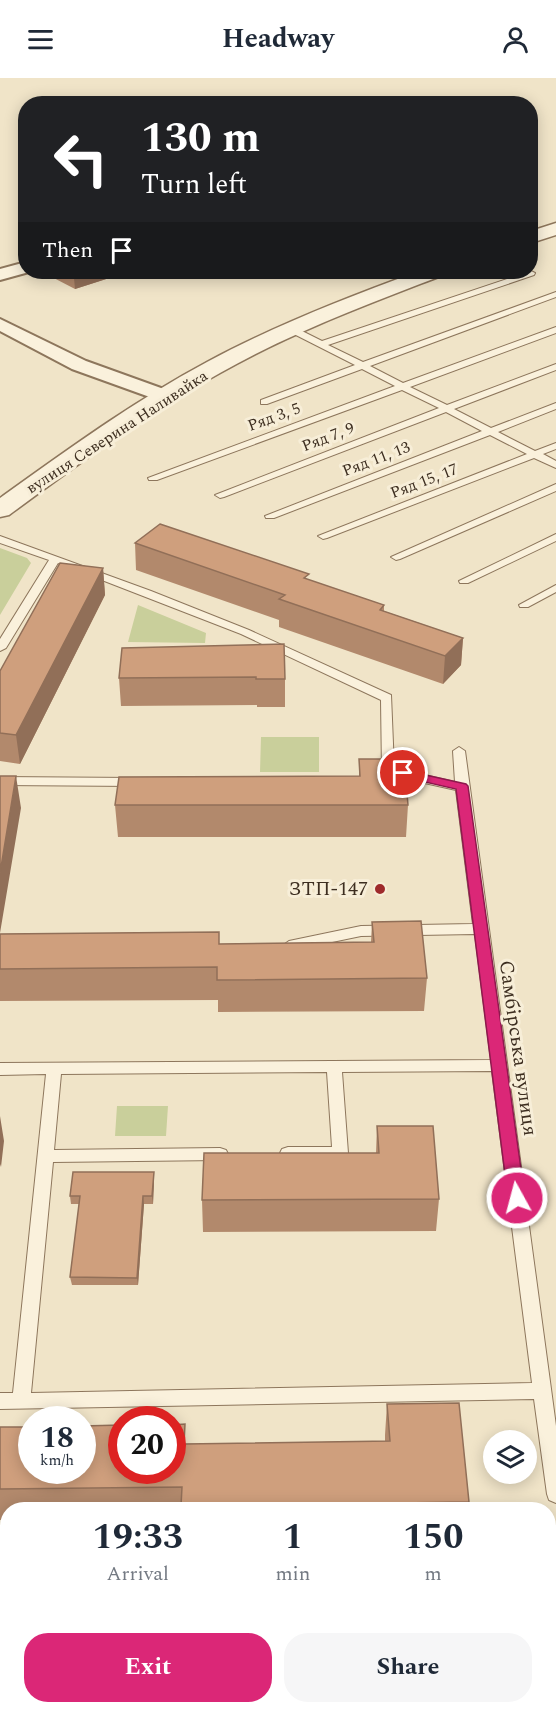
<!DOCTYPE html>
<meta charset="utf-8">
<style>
body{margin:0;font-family:Spectral,serif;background:#f6f6f7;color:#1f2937;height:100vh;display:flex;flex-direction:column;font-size:22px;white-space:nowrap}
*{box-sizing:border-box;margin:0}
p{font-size:20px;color:#747a83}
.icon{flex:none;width:33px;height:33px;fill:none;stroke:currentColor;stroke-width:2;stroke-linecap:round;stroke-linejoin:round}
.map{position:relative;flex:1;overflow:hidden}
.panel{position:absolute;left:0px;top:1424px;width:556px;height:212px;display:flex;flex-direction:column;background:#fff;border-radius:24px 24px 0 0;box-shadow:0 3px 15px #0003}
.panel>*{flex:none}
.top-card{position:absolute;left:18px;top:18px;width:520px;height:183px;border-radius:24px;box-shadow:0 3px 15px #0003;background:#202124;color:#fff;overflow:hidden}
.fabs{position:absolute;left:483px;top:1352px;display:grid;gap:12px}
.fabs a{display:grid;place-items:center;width:54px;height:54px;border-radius:50%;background:#fff;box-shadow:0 3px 15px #0003;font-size:30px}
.speed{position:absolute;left:18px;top:1328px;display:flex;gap:12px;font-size:30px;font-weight:700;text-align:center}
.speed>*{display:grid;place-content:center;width:78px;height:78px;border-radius:50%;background:#fff;box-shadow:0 3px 15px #0003;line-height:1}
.speed small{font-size:15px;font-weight:400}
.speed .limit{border:9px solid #d22;background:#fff;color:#111}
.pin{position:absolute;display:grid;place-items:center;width:51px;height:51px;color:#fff;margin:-26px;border:3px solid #fff;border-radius:50%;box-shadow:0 2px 6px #0007}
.me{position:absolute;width:66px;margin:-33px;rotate:353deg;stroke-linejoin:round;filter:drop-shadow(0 0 4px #0008)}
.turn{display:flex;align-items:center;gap:21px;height:126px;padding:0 24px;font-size:27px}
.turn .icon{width:78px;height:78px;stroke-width:2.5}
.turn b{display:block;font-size:42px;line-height:51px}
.then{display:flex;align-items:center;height:57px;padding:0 24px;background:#0003;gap:12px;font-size:22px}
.eta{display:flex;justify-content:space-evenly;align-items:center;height:102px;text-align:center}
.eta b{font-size:36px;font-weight:700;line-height:42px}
.button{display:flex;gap:12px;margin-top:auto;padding:12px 24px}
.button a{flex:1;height:69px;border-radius:24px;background:#db2777;color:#fff;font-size:24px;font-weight:700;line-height:69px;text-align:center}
.button a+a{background:#f6f6f7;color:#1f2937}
header{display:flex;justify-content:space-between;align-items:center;height:78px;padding:0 24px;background:#fff;font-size:27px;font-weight:700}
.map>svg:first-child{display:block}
.green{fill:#c9cf9b}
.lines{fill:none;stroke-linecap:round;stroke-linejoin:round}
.service-casing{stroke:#8d765c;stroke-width:2}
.pedestrian-casing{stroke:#8d765c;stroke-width:3}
.minor-casing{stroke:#8d765c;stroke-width:4}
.tertiary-casing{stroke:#8d765c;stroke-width:3}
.service{fill:#faf1dc;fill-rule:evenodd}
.pedestrian{fill:#faf1dc;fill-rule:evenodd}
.minor{fill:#faf1dc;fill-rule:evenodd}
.tertiary{fill:#faf1dc;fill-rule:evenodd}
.wall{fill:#b2896c}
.shaded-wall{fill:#916f58}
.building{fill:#cf9f7d;stroke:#916f58;stroke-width:1.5}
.route{fill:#db2777;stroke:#8e194d;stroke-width:1.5}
.poi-dot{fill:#9e2a2b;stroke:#f7eed8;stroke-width:2}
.labels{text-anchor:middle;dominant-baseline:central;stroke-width:6;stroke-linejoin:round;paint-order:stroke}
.far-street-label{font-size:16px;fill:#3d2e20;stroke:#f7eed8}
.poi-label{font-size:20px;fill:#3d2e20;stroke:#f7eed8;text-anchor:end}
.street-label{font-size:20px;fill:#3d2e20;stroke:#f7eed8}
</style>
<header><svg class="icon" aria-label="menu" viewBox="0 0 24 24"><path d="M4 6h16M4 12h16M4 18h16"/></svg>Headway<svg class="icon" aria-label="person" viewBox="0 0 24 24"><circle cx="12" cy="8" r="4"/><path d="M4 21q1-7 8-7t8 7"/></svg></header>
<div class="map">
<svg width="556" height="1634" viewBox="0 0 556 1634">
<rect width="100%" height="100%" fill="#f0e4c8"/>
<!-- green -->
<path class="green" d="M 0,470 L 27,480 L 31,485 L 0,537 Z
M 138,527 L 206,555 L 205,565 L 128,564 Z
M 261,659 L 319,659 L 319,694 L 260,694 Z
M 117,1028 L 168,1028 L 166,1058 L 115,1058 Z"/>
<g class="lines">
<!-- service casing -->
<g class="service-casing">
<path id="service" d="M 531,193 L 535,195 L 534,197 L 328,267 L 363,284 L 556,214 L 556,219 L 370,288 L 403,305 L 556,249 L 556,255 L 410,309 L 447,327 L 556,286 L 556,292 L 454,331 L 491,350 L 556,325 L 556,331 L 498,354 L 535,373 L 556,365 L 556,371 L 543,376 L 556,383 L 556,390 L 534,380 L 327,460 L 323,461 L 318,458 L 527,376 L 490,357 L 274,440 L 266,440 L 265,438 L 482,353 L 446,334 L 224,419 L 220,420 L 215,417 L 439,330 L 402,312 L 157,402 L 149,402 L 148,400 L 395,308 L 362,291 L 267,326 L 261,326 L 261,322 L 355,287 L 288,253 L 288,249 L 294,249 L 322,263 Z
M 556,406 L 556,413 L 400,481 L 396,482 L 391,479 Z
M 556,456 L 556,463 L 468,505 L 460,505 L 459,503 Z
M 0,458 L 151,513 L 249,552 L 391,617 L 394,690 L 455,704 L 453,673 L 459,669 L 465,673 L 556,1348 L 556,1425 L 549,1422 L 547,1416 L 534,1321 L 0,1331 L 0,1315 L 13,1315 L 46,996 L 0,997 L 0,985 L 491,982 L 475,856 L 361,858 L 289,873 L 282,868 L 289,863 L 361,848 L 473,846 L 456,712 L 384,696 L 382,693 L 381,622 L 241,556 L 58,485 L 6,570 L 0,573 L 0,561 L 49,482 L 0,465 ZM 492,993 L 532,1305 L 31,1315 L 53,1084 L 220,1082 L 226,1080 L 228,1076 L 226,1072 L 220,1070 L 54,1072 L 61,996 L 327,994 L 332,1069 L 288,1069 L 282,1071 L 280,1075 L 282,1079 L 288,1081 L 340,1081 L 346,1079 L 348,1075 L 342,994 Z
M 556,507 L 556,514 L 528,529 L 520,529 L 519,527 Z
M 0,699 L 136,700 L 142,704 L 136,708 L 0,707 Z"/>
</g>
<!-- pedestrian casing -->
<g class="pedestrian-casing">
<path id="pedestrian" d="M 556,1539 L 556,1569 L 549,1572 L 549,1542 Z
M 0,1566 L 8,1566 L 8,1598 L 0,1598 Z"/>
</g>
<!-- minor casing -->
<g class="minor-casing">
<path id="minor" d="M 26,184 L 26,194 L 29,194 L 0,202 L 0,191 Z
M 0,241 L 86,283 L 172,314 L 175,318 L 172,322 L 158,322 L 72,291 L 0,253 Z"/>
</g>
<!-- tertiary casing -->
<g class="tertiary-casing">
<path id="tertiary" d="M 556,145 L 556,157 L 531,165 L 531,153 Z
M 417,194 L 444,194 L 441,198 C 366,227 290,255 220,295 C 146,336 77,387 9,437 L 0,439 L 0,420 C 67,372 134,323 207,284 C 274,248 345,220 417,194 Z"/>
</g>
<!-- service -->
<use href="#service" class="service"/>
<!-- pedestrian -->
<use href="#pedestrian" class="pedestrian"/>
<!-- minor -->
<use href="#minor" class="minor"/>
<!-- tertiary -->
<use href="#tertiary" class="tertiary"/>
</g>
<!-- wall -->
<path class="wall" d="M 47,194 L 128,194 L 75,211 L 48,197 Z
M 135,465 L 309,502 L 384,527 L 384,533 L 463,560 L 461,587 L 443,606 L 279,549 L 279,542 L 136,492 Z
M 103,490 L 105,517 L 20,686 L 0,683 L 0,593 Z
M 122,570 L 285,601 L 285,629 L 257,629 L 257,627 L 121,628 L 119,600 Z
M 359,681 L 408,727 L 406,759 L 118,759 L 115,727 L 359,698 Z
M 372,844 L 427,900 L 424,933 L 218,934 L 218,922 L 0,923 L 0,856 L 219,854 L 219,866 L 371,864 Z
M 377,1048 L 439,1121 L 436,1153 L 203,1154 L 202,1122 L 376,1075 Z
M 154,1101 L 153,1126 L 144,1126 L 138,1207 L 72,1207 L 70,1199 L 79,1126 L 71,1126 L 70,1118 Z
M 387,1326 L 469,1424 L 468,1431 L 8,1431 L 8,1442 L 0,1442 L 0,1349 L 186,1366 L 385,1363 L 385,1357 Z"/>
<!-- shaded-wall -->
<path class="shaded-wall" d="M 93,194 L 128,194 L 75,211 L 74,200 Z
M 103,490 L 105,517 L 20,686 L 16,657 Z
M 463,560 L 461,587 L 443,606 L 445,578 Z
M 16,698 L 21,730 L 0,855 L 0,795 Z
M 0,1038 L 4,1063 L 1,1089 L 0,1086 Z
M 154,1094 L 154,1101 L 153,1126 L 152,1118 Z
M 143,1118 L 144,1126 L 138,1207 L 137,1200 Z"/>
<!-- building -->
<path class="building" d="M 62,194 L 93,194 L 74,200 Z
M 160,446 L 309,496 L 304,500 L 384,527 L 380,532 L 463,560 L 445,578 L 279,521 L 285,517 L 135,465 Z
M 60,485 L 103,490 L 16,657 L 0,655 L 0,593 Z
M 284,566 L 285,601 L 256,601 L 256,599 L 119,600 L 122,570 Z
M 359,681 L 404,681 L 408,727 L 115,727 L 119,699 L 360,698 Z
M 0,698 L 16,698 L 0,795 Z
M 421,843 L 427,900 L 217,902 L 217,889 L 0,891 L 0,856 L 219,854 L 219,866 L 374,864 L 372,844 Z
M 377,1048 L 433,1048 L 439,1121 L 202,1122 L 204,1075 L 379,1075 Z
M 73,1094 L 154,1094 L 152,1118 L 143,1118 L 137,1200 L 70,1199 L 80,1118 L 70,1118 Z
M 459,1325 L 469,1424 L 181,1428 L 182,1409 L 0,1411 L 0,1349 L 32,1349 L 32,1392 L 82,1392 L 82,1348 L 122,1347 L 122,1392 L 172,1392 L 172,1347 L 185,1346 L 184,1366 L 390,1363 L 387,1326 Z"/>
<!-- route -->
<path class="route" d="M 403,692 L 466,706 L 468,708 L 525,1120 L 522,1125 L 511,1125 L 508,1120 L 456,711 L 399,698 L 399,693 Z"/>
<!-- markers -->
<circle class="poi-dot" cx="380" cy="811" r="6"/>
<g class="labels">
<!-- far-street labels -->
<g class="far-street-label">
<text transform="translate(274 339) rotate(-20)">Ряд 3, 5</text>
<text transform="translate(117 354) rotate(-33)">вулиця Северина Наливайка</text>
<text transform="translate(328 359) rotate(-21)">Ряд 7, 9</text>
<text transform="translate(376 381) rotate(-21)">Ряд 11, 13</text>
<text transform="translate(424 403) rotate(-21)">Ряд 15, 17</text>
</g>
<!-- poi labels -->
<g class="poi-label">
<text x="368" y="811">ЗТП-147</text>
</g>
<!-- street labels -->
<g class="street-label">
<text transform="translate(518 970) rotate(82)">Самбірська вулиця</text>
</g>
</g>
</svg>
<div class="fabs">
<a><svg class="icon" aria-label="layers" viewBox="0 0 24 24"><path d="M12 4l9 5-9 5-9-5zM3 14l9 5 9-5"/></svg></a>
</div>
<div class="speed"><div>18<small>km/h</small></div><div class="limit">20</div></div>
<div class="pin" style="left:403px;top:695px;background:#d93025"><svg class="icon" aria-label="arrive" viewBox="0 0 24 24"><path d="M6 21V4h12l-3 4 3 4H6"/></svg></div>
<svg class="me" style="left:517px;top:1120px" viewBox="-20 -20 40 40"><circle r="17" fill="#db2777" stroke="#fff" stroke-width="3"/><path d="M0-11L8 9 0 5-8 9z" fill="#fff"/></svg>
<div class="top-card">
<div class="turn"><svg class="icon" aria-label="left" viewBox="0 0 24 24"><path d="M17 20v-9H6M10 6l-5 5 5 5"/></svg><div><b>130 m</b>Turn left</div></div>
<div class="then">Then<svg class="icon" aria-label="arrive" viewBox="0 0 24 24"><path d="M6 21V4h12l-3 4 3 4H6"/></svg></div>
</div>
<section class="panel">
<div class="eta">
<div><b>19:33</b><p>Arrival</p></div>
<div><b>1</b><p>min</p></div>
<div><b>150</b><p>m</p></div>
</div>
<div class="button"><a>Exit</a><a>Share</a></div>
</section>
</div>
